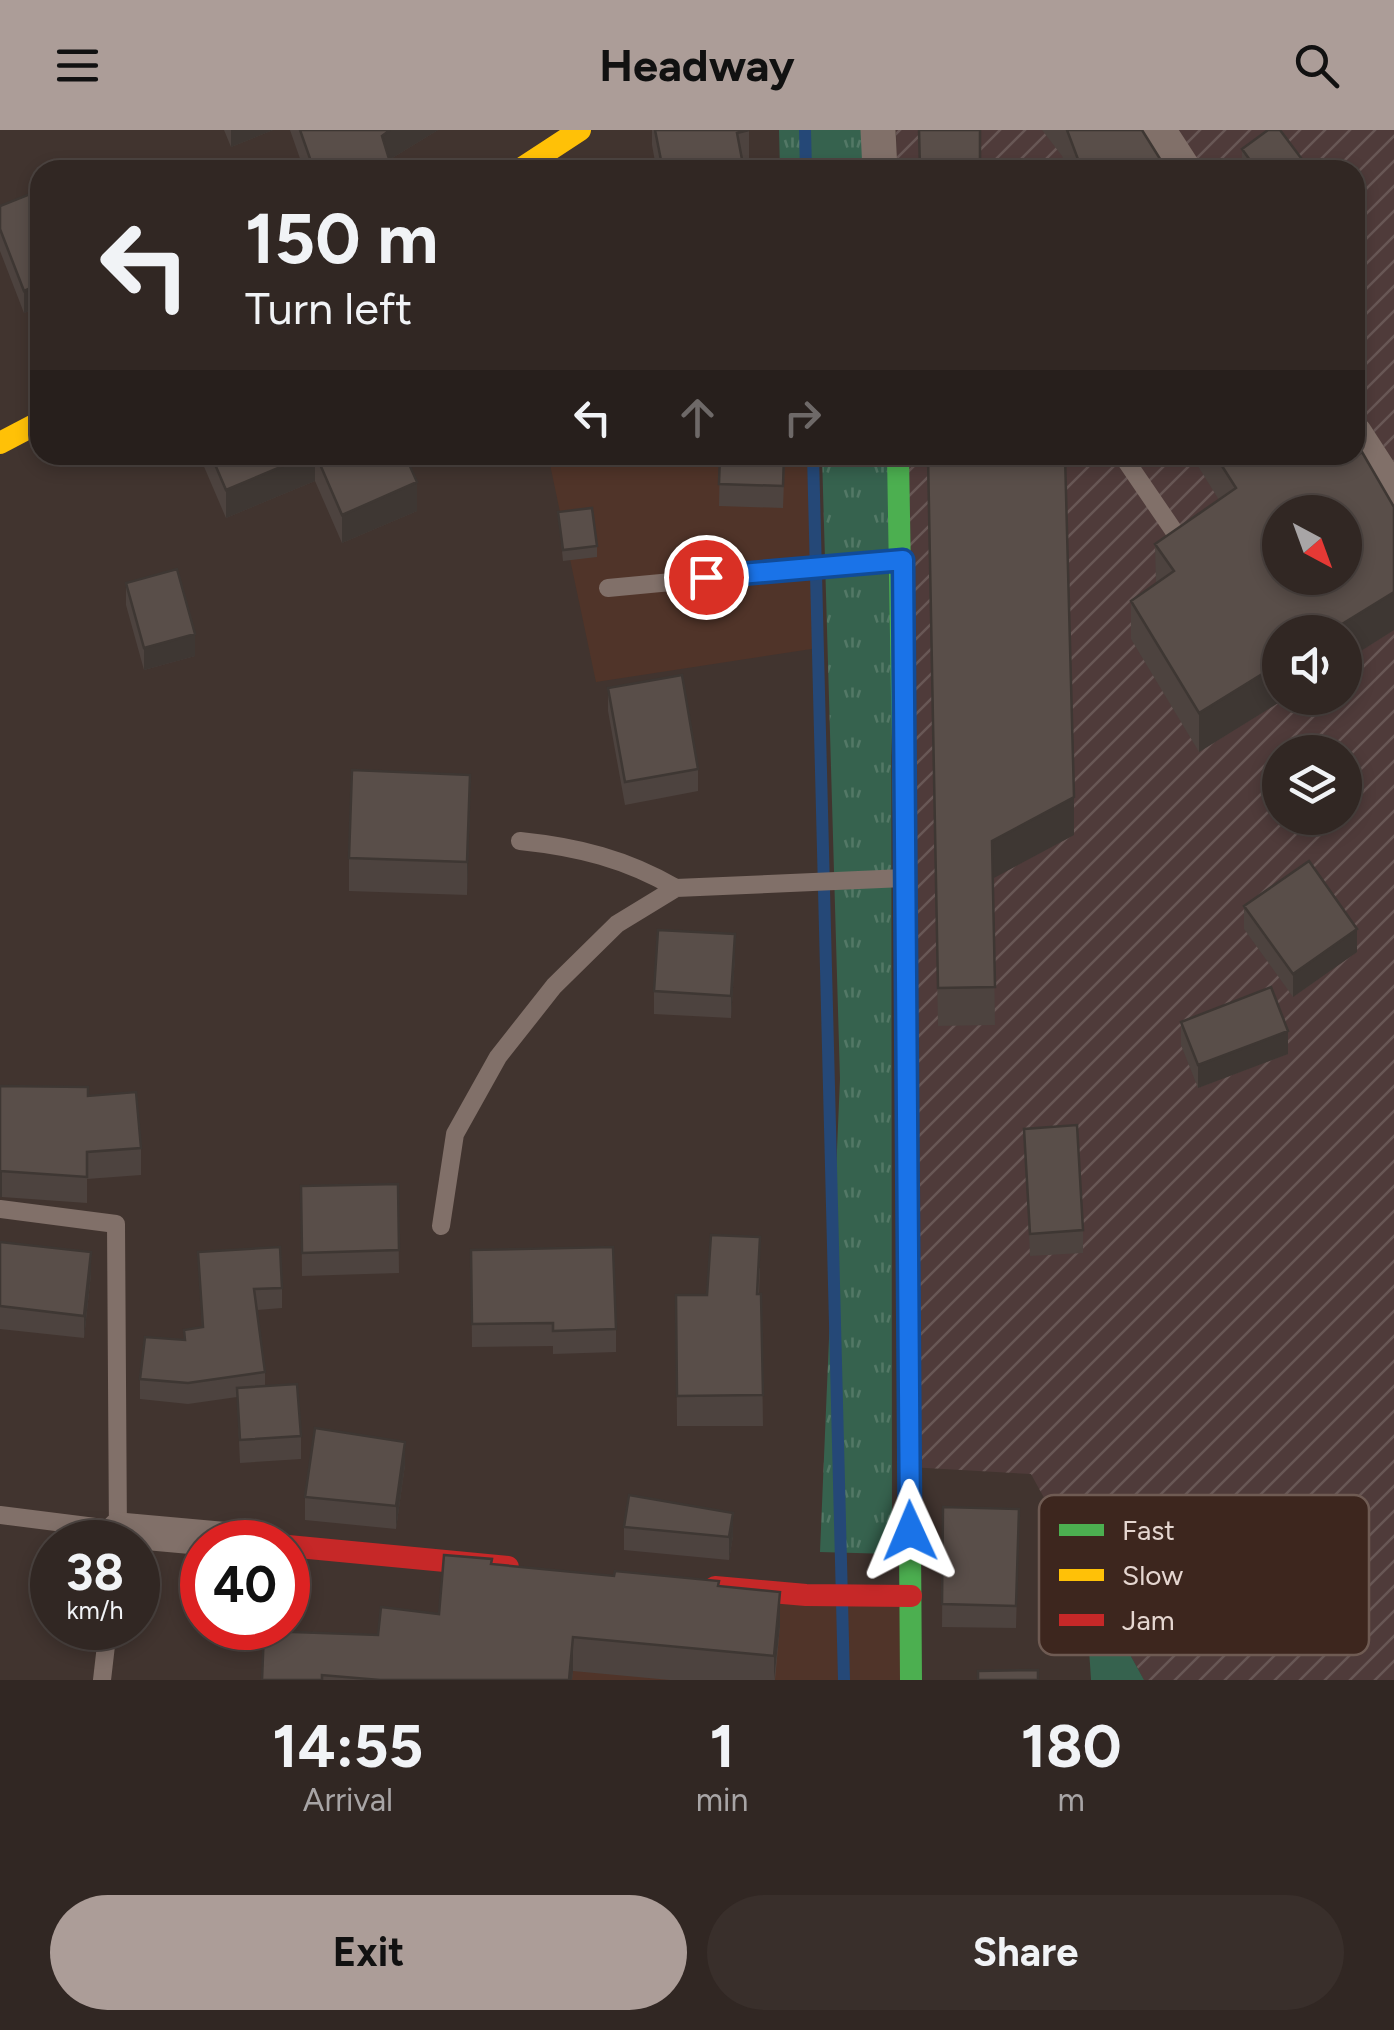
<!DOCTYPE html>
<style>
body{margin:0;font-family:Figtree,sans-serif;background:#392f2b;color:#f1f3f6;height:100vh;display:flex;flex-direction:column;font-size:38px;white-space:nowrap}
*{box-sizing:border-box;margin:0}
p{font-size:32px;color:#a8a5a6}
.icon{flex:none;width:55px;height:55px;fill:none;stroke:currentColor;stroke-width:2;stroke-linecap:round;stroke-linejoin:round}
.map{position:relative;height:1550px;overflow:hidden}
.details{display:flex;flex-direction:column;background:#312723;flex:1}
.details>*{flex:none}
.banner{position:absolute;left:30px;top:30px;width:1335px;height:305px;border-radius:30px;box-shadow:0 5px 15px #0003,0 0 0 2px #4c4441;background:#312723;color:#f1f3f6;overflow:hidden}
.needle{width:65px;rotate:139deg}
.tools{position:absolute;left:1262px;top:365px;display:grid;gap:20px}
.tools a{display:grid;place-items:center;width:100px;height:100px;border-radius:50%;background:#312723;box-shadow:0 5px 15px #0003,0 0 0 2px #4c4441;font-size:50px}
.speed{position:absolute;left:30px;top:1390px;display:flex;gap:20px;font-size:50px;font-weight:700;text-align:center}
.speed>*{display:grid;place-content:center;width:130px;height:130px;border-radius:50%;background:#312723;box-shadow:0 5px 15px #0003,0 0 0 2px #4c4441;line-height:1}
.speed small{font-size:25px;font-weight:400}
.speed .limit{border:15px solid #d22;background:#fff;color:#111}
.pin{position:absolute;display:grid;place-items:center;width:85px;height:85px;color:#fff;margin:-42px;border:5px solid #fff;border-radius:50%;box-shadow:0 2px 10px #0007}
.me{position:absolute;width:110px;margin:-55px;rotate:359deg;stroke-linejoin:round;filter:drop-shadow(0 0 8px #0008)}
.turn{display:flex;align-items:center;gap:35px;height:210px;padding:0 50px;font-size:45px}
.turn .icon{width:130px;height:130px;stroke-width:2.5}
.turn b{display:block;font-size:70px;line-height:85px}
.lanes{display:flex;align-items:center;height:95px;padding:0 50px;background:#0003;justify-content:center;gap:50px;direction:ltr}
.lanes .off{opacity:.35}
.eta{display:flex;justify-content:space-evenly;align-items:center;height:170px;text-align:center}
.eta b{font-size:60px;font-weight:700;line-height:70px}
.primary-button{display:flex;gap:20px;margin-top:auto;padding:20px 50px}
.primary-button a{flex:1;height:115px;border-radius:60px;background:#ac9d98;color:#111;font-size:40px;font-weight:700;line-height:115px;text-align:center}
.primary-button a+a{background:#392f2b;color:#f1f3f6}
header{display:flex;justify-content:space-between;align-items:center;height:130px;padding:0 50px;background:#ac9d98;color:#111;font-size:45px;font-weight:700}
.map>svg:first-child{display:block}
.built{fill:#503429}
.industrial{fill:url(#industrial-furrows);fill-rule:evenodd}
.grass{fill:url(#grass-tufts)}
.garden{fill:#36624e}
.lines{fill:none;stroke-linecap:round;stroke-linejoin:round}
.stream{stroke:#254877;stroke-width:12}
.lane{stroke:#817069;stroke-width:18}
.street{stroke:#817069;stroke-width:35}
.fast{stroke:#4caf50;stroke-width:22}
.slow{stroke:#ffc107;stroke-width:22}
.jam{stroke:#c62828;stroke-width:22}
.wall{fill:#4d433f}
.shaded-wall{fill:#3e3733}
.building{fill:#594e49;stroke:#3e3733;stroke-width:2.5;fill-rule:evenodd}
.route-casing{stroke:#114b97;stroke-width:25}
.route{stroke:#1a73e8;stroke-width:18}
.key{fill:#3d261e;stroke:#6f5b53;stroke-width:2.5}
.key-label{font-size:28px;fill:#e5d6d0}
</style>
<header><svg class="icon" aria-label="menu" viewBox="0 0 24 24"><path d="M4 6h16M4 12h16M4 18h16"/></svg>Headway<svg class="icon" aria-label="search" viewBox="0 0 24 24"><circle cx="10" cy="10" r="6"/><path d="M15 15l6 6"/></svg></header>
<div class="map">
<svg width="1394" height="1550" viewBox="0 0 1394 1550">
<defs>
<pattern id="industrial-furrows" width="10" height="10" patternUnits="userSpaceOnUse" patternTransform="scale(2.5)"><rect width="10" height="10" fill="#4f3b3a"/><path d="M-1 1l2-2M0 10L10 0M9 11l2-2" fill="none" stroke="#685755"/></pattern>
<pattern id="grass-tufts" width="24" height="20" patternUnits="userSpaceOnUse" patternTransform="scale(2.5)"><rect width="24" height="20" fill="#36624e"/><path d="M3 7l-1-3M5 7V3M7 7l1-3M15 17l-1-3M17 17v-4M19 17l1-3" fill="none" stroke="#537866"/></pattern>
</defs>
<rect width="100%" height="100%" fill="#41342f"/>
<!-- built -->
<path class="built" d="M 548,325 L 813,325 L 818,518 L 596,552 Z
M 806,1465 L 911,1466 L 911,1550 L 502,1550 Z"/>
<!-- industrial -->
<path class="industrial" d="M 896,0 L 1136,0 L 1162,40 L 897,40 Z
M 1178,0 L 1394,0 L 1394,332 L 1355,272 L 1355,40 L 1204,40 Z
M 905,325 L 1346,325 L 1394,400 L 1394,1550 L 1144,1550 L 1031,1344 L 909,1337 ZM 1280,382 L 1345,382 L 1345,448 L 1280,448 ZM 1280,502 L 1345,502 L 1345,568 L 1280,568 ZM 1280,622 L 1345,622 L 1345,688 L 1280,688 Z"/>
<!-- grass -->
<path class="grass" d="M 779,0 L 861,0 L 865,40 L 780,40 Z
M 822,325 L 891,325 L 892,1424 L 820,1422 L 840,949 Z"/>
<!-- garden -->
<path class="garden" d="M 1084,1441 L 1144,1550 L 1091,1550 Z"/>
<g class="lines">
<!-- stream -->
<path class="stream" d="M 805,0 L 806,40
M 813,325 L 844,1550"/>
<!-- lane -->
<path class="lane" d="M 1122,325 L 1178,407
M 608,458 L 903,430
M 520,711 C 578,717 626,729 676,758
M 0,1079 L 116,1094 L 118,1407
M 441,1096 L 455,1004 L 498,927 L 554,856 L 617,794 L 676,758 L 904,748
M 0,1385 L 119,1400
M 102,1550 L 108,1498"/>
<!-- street -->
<path class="street" d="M 878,0 L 880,40
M 1158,0 L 1184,40
M 1355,304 L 1394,364
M 119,1400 L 252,1412"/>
<!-- fast -->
<path class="fast" d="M 898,325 L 906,808
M 909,1280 L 911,1550"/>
<!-- slow -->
<path class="slow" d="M 519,40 L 580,0
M 0,313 L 40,292"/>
<!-- jam -->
<path class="jam" d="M 906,808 L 909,1280
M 288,1416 L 508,1437
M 715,1457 L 806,1465 L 911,1466"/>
</g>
<!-- wall -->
<path class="wall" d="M 224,0 L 273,0 L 231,17 Z
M 290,0 L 438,0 L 389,30 L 389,40 L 304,40 Z
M 652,0 L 749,0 L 749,34 L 656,37 L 652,15 Z
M 1042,0 L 1142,0 L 1167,40 L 1068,40 L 1062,26 Z
M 1242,19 L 1310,40 L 1242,40 Z
M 40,60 L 40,177 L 24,183 L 0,121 L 0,76 Z
M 199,325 L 405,325 L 417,381 L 342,413 L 315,351 L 226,388 Z
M 720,325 L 785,325 L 783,378 L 719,376 Z
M 927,325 L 1074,705 L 993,748 L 995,895 L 938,896 Z
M 1191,325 L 1349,325 L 1394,377 L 1394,500 L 1345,531 L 1280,568 L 1286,568 L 1199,622 L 1131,509 L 1131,471 L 1156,453 L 1155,414 L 1219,370 Z
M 558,382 L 597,416 L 597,427 L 563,431 Z
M 126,453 L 195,526 L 144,540 L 126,475 Z
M 608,558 L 698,639 L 698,661 L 625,675 L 608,581 Z
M 470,678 L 467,765 L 349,761 L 349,728 Z
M 1244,776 L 1357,822 L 1293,867 L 1244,799 Z
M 735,827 L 731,888 L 654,884 L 654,861 Z
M 1181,892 L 1288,924 L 1198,958 L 1181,915 Z
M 0,956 L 88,966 L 141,1018 L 141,1045 L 87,1049 L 87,1073 L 2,1067 Z
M 1024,999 L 1083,1100 L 1083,1123 L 1030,1126 Z
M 398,1054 L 399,1143 L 302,1146 L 301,1056 Z
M 0,1112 L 91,1144 L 84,1208 L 0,1199 Z
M 471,1120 L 616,1199 L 616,1222 L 553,1224 L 553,1216 L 472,1217 Z
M 198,1122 L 282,1158 L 282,1178 L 257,1180 L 265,1242 L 265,1256 L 301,1306 L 301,1329 L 240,1333 L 237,1267 L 188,1274 L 140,1269 L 140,1249 L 184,1210 L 184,1200 L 202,1197 Z
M 760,1138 L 759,1164 L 761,1164 L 763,1296 L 677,1296 L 676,1165 L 707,1165 Z
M 405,1335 L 396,1399 L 305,1390 L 305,1367 Z
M 943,1377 L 1019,1379 L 1016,1498 L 942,1497 Z
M 624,1397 L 733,1406 L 729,1430 L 624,1420 Z
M 492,1434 L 719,1457 L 780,1496 L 775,1550 L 670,1550 L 573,1541 L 572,1550 L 262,1550 L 439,1484 Z"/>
<!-- shaded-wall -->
<path class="shaded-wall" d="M 231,0 L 273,0 L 231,17 Z
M 390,0 L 438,0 L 389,30 L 389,40 L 356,40 L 382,6 Z
M 1360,135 L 1360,157 L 1355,161 L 1355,138 Z
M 40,154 L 40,177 L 24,183 L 24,161 Z
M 309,325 L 315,325 L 315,351 L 226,388 L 226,360 Z
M 417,352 L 417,381 L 342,413 L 342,385 Z
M 1394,462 L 1394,500 L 1345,531 L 1345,502 L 1329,502 Z
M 195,504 L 195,526 L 144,540 L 144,518 Z
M 1280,533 L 1280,568 L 1286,568 L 1199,622 L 1199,583 Z
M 470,645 L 470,678 L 467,765 L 467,732 Z
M 1074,667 L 1074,705 L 992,749 L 992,711 Z
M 1357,799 L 1357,822 L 1293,867 L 1293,844 Z
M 735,804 L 735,827 L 731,888 L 731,866 Z
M 1288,901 L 1288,924 L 1198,958 L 1198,935 Z
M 2,1040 L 2,1067 L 0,1067 L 0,1041 Z
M 91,1122 L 91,1144 L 84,1208 L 84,1186 Z
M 405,1312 L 405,1335 L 396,1399 L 396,1376 Z
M 733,1383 L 733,1406 L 729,1430 L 729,1407 Z
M 780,1462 L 780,1496 L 774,1550 L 774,1526 Z
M 573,1507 L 573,1541 L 572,1550 L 569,1550 Z"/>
<!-- building -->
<path class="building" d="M 300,0 L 390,0 L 382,6 L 389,29 L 356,40 L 314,40 Z
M 655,0 L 749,0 L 737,3 L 744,40 L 641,40 L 662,35 Z
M 919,0 L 980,0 L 980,40 L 920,40 Z
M 1067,0 L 1142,0 L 1167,40 L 1082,40 Z
M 1268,0 L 1280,0 L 1310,40 L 1257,40 L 1242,19 Z
M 40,60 L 40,154 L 24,161 L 0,99 L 0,76 Z
M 1362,322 L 1394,377 L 1394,462 L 1329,502 L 1280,502 L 1280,533 L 1199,583 L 1131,471 L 1174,441 L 1155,414 L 1236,358 L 1215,325 L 1349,325 L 1352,329 ZM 1280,382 L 1345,382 L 1345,448 L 1280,448 Z
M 211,325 L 309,325 L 226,360 Z
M 316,325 L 405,325 L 417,352 L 342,385 Z
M 720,325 L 784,325 L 783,356 L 719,354 Z
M 928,325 L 1065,325 L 1074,667 L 992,711 L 995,857 L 938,858 Z
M 592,378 L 597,416 L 563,420 L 558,382 Z
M 177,439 L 195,504 L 144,518 L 126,453 Z
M 682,545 L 698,639 L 625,652 L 608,558 Z
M 352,640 L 470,645 L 467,732 L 349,728 Z
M 1309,731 L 1357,799 L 1293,844 L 1244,776 Z
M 658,800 L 735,804 L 731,866 L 654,861 Z
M 1271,857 L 1288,901 L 1198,935 L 1181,892 Z
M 0,956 L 88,957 L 88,966 L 136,962 L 141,1018 L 87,1022 L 87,1047 L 0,1041 Z
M 1077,995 L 1083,1100 L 1030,1104 L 1024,999 Z
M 398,1054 L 399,1120 L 302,1123 L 301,1056 Z
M 711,1105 L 760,1107 L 757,1164 L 761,1164 L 763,1265 L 677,1266 L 676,1165 L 707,1165 Z
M 0,1112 L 91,1122 L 84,1186 L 0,1176 Z
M 280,1117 L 282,1158 L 254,1159 L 265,1242 L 188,1253 L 140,1249 L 145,1207 L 185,1210 L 184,1200 L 203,1197 L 198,1122 Z
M 613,1117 L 616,1199 L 553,1201 L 553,1193 L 472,1194 L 471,1120 Z
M 297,1254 L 301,1306 L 240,1310 L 237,1258 Z
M 315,1298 L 405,1312 L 396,1376 L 305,1367 Z
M 629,1365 L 733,1383 L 729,1407 L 624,1397 Z
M 943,1377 L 1019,1379 L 1016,1476 L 942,1474 Z
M 444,1425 L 492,1429 L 491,1434 L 614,1446 L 615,1441 L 719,1451 L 718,1456 L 780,1462 L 774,1526 L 573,1507 L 569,1550 L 380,1550 L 322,1545 L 322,1550 L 262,1550 L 264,1501 L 378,1505 L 381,1477 L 439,1484 Z
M 1038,1540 L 1038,1550 L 978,1550 L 978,1541 Z"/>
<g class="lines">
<!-- route casing -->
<g class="route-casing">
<path id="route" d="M 706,447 L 903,430 L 910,1401"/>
</g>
<!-- route -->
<use href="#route" class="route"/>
</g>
<!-- legend -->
<rect x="1039" y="1365" width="330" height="160" rx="15" class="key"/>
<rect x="1059" y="1394" width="45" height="12" fill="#4caf50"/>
<rect x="1059" y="1439" width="45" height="12" fill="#ffc107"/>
<rect x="1059" y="1484" width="45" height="12" fill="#c62828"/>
<g class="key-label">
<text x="1122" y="1410">Fast</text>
<text x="1122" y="1455">Slow</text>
<text x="1122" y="1500">Jam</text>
</g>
</svg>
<div class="tools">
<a><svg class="needle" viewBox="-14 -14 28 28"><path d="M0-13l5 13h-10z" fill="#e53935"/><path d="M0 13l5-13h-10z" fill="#a8a5a6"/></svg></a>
<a><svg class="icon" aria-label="sound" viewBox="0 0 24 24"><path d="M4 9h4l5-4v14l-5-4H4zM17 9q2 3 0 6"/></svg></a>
<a><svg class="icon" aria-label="layers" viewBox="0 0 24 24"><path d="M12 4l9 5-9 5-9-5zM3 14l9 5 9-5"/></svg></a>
</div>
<div class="speed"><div>38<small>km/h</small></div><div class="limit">40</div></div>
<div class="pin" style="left:706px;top:447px;background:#d93025"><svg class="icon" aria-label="arrive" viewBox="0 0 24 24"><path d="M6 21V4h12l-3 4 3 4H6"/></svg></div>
<svg class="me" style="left:910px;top:1401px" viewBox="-20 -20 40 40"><path d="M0-17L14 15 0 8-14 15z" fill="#1a73e8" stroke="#fff" stroke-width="4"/></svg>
<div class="banner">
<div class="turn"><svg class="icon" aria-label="left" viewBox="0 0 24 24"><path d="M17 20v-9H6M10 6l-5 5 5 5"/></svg><div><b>150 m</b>Turn left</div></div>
<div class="lanes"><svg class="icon" aria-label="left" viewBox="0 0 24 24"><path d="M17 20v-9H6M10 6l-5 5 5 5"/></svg><svg class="icon off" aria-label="ahead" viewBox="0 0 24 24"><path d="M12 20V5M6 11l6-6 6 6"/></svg><svg class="icon off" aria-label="right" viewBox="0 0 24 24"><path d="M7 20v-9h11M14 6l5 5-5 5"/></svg></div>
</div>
</div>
<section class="details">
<div class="eta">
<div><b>14:55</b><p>Arrival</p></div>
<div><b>1</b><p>min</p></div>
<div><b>180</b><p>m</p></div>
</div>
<div class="primary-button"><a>Exit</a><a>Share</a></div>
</section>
